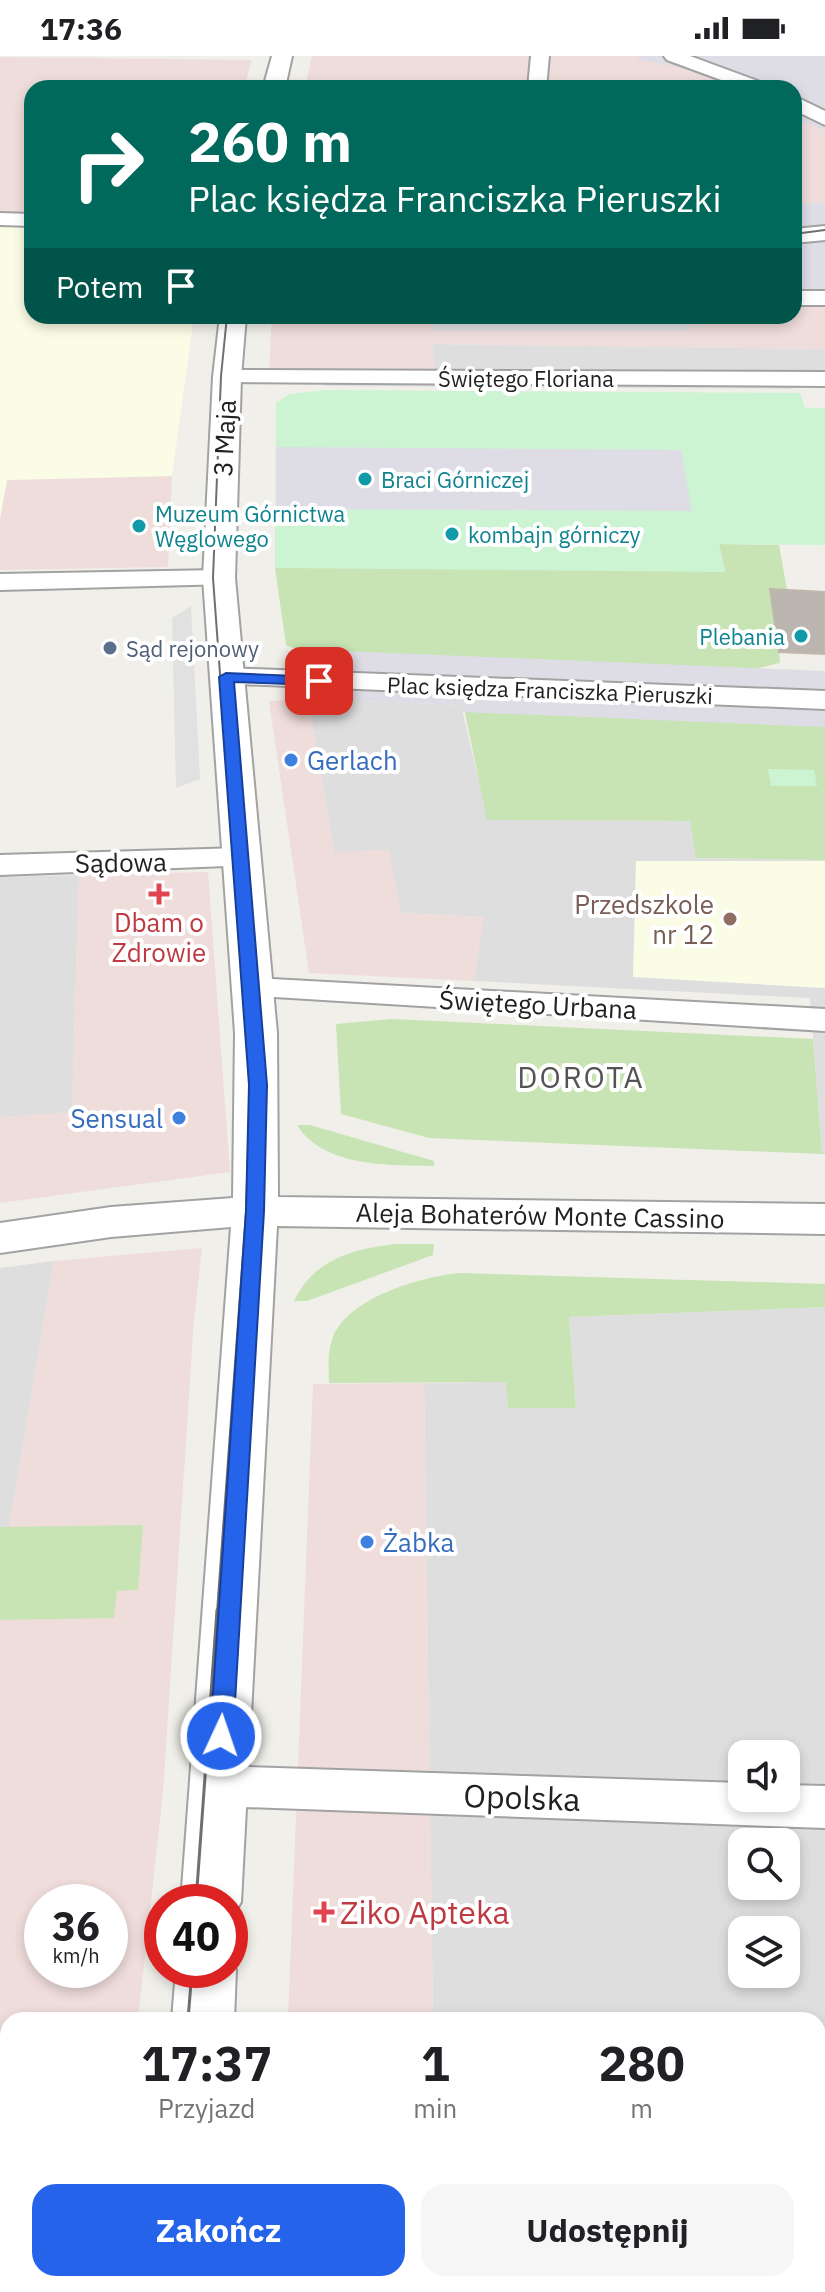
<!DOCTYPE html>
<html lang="pl">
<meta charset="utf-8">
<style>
body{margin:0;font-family:"IBM Plex Sans",sans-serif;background:#f6f6f6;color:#202124;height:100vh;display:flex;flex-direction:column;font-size:30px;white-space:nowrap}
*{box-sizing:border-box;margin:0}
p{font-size:26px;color:#757577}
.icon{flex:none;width:44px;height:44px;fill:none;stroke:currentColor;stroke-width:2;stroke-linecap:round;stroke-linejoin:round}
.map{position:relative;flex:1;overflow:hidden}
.panel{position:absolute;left:0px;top:1956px;width:826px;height:280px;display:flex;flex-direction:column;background:#fff;border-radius:24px 24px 0 0;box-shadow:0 4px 12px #0003}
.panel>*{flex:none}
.guide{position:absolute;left:24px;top:24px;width:778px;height:244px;border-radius:24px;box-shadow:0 4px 12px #0003;background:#00695c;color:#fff;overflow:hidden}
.buttons{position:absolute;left:728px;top:1684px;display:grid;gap:16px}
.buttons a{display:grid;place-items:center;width:72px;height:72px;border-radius:16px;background:#fff;box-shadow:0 4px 12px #0003;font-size:40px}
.speed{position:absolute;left:24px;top:1828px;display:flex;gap:16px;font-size:40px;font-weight:700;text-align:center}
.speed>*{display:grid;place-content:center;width:104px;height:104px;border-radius:50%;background:#fff;box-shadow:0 4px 12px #0003;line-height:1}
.speed small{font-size:20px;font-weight:400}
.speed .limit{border:12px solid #d22;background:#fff;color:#111}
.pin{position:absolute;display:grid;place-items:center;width:68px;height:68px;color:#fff;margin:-34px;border-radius:16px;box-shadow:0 4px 12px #0006}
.me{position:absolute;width:88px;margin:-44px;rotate:3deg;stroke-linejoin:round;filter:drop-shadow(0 0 6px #0008)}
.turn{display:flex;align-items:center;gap:28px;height:168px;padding:0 32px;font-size:36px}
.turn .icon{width:104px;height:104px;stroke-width:2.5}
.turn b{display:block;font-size:56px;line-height:68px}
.then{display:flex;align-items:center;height:76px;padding:0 32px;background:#0003;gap:16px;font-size:30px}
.eta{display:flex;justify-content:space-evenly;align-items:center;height:136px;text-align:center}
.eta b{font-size:48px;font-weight:700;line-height:56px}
.cta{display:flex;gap:16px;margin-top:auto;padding:16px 32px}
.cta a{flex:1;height:92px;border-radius:24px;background:#2563eb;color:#fff;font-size:32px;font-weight:700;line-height:92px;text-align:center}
.cta a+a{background:#f6f6f6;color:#202124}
.status{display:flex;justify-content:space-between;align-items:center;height:56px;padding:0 40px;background:#fff;direction:ltr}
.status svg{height:22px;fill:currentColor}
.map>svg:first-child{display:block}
.residential{fill:#dfdede;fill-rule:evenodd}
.commercial{fill:#efdddb;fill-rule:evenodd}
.education{fill:#fafce6}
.grass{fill:#c8e4b5}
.park{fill:#ccf4d3}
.parking{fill:#e1e1e1}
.plaza{fill:#dedde6}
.building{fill:#bab5af;stroke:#c1b7ad;stroke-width:2}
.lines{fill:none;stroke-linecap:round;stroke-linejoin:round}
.minor-casing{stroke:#a2a2a2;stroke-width:4}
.tertiary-casing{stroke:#a2a2a2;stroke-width:4}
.minor{fill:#fff;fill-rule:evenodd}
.tertiary{fill:#fff;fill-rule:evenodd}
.tram-far1{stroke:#6f6f6f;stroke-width:2}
.tram{stroke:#6f6f6f;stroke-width:3}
.route{fill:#2563eb;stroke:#184099;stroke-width:2}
.culture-dot{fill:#0f9aa8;stroke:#fff;stroke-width:3}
.service-dot{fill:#5c6f8a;stroke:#fff;stroke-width:3}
.shop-dot{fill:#3f7fe0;stroke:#fff;stroke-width:3}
.health-dot{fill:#e0444e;stroke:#fff;stroke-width:3}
.education-dot{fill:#8d6e63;stroke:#fff;stroke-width:3}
.labels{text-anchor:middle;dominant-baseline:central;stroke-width:8;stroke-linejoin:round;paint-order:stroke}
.far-street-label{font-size:22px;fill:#212121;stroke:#fff}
.far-culture-label{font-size:22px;fill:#0d838f;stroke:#fff;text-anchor:start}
.far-service-label{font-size:22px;fill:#4e5e75;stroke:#fff;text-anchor:start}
.street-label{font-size:26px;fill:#212121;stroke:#fff}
.shop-label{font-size:26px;fill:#366cbe;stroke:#fff;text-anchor:start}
.education-label{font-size:26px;fill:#785e54;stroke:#fff;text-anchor:end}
.health-label{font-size:26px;fill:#be3a42;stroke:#fff}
.quarter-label{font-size:30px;letter-spacing:2px;fill:#545454;stroke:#fff}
.near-street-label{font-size:32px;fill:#212121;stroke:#fff}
.near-health-label{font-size:32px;fill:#be3a42;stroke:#fff;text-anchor:start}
</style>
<div class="status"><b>17:36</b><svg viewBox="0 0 49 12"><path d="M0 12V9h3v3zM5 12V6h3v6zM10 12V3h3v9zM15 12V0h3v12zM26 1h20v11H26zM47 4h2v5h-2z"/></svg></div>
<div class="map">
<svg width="825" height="2236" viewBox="0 0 825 2236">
<rect width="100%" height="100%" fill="#f0efe9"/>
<!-- residential -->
<path class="residential" d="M 432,288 L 825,293 L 825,318 L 434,316 Z
M 308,643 L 461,649 L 488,764 L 690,765 L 697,802 L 825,804 L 825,1098 L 822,1098 L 810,942 L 474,925 L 483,861 L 400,857 L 334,796 Z
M 79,819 L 72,1057 L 0,1061 L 0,821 Z
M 54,1205 L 0,1525 L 0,1212 Z
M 825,1251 L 825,2236 L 798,2236 L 798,2228 L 818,2228 L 818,1964 L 433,1964 L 424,1327 L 507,1326 L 576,1351 L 569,1261 ZM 742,1698 L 786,1698 L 786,1742 L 742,1742 ZM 742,1786 L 786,1786 L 786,1830 L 742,1830 ZM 742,1874 L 786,1874 L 786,1918 L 742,1918 Z"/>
<!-- commercial -->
<path class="commercial" d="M 312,0 L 825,0 L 825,293 L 433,288 L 434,316 L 269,315 L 272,260 L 794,260 L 794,32 L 305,32 Z
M 0,1 L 252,4 L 244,32 L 32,32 L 32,158 L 0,157 Z
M 172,420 L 168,511 L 0,514 L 0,462 L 7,424 Z
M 308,643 L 334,796 L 389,794 L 401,857 L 484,861 L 474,925 L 309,917 L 269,645 Z
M 208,816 L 230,1116 L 0,1147 L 0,1061 L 72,1056 L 79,819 Z
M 202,1192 L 194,1264 L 163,1736 L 138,1964 L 8,1964 L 8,2228 L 110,2228 L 111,2236 L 0,2236 L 0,1525 L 54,1205 ZM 42,1846 L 110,1846 L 110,1914 L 42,1914 Z
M 424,1327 L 433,1964 L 288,1964 L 313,1328 Z
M 285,2228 L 798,2228 L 798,2236 L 286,2236 Z"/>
<!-- education -->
<path class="education" d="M 0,169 L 32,170 L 32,260 L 194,260 L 172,420 L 7,424 L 0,462 Z
M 636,805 L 825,805 L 825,932 L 633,921 Z"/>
<!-- grass -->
<path class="grass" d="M 276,453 L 725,516 L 719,488 L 779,489 L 787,534 L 775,534 L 780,607 L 737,617 L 296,593 L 286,589 L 275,512 Z
M 464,652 L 825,666 L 825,804 L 696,802 L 690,765 L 487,764 Z
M 392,963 L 813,983 L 822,1098 L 429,1082 L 341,1058 L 336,968 Z
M 297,1069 L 310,1069 L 434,1105 L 434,1110 C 391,1109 324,1112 297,1069 Z
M 396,1188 L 434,1188 L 433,1199 L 307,1245 L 294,1245 C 314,1203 353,1193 396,1188 Z
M 459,1217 L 825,1228 L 825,1251 L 569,1261 L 576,1352 L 508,1352 L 506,1326 L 329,1327 C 329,1314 327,1297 332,1284 C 345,1242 421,1221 459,1217 Z
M 143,1469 L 138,1534 L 117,1535 L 114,1562 L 0,1564 L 0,1471 Z"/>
<!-- park -->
<path class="park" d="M 326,334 L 800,337 L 805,352 L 825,352 L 825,489 L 719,488 L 725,516 L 275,512 L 276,347 L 290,338 Z
M 768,713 L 814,714 L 817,730 L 771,730 Z"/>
<!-- parking -->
<path class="parking" d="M 433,260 L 689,260 L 691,275 L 432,275 Z
M 313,322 L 777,325 L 794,333 L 325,330 Z
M 191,550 L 200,723 L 176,732 L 172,562 Z"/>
<!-- plaza -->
<path class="plaza" d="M 637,0 L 825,0 L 825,74 L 794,62 L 794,32 L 737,32 L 690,13 L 639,4 Z
M 794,147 L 825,147 L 825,250 L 794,250 Z
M 276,391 L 681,394 L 692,455 L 276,453 Z
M 296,593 L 825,615 L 825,671 L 463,656 L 461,649 L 308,643 Z"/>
<!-- building -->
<path class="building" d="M 770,533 L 825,536 L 825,598 L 779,596 Z"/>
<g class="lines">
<!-- minor casing -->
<g class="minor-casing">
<path id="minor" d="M 531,0 L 549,0 L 546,32 L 528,32 Z
M 664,0 L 690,0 L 766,28 L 769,32 L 743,32 L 667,4 Z
M 794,40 L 825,55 L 825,69 L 794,54 Z
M 0,157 L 32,158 L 32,170 L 0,169 Z
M 794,235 L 825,235 L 825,249 L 794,249 Z
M 227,314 L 825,316 L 825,330 L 219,326 L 215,321 L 219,316 Z
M 219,514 L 229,516 L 233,522 L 229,528 L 0,534 L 0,518 Z
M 226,612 L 825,635 L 825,653 L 216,627 L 212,621 L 216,615 Z
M 241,792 L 252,795 L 257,802 L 252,809 L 0,819 L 0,799 Z
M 252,922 L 825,953 L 825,975 L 240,939 L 235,932 L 240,925 Z
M 218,1710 L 742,1727 L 742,1742 L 786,1742 L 786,1729 L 825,1730 L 825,1772 L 218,1750 L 201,1744 L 193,1730 L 201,1716 Z"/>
</g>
<!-- tertiary casing -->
<g class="tertiary-casing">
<path id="tertiary" d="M 272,0 L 292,0 L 285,32 L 263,32 Z
M 825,170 L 825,184 L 794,187 L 794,173 Z
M 220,260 L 246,260 L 241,321 L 235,522 L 277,977 L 278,1141 L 825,1148 L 825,1178 L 277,1170 L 241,1846 L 230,1865 L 230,1846 L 181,1846 L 231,1171 L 111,1181 L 0,1197 L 0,1167 L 111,1151 L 233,1142 L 235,977 L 203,522 L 213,321 Z
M 230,1900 L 236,1914 L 234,1964 L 172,1964 L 176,1914 L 230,1914 Z
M 154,2228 L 222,2228 L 222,2236 L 154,2236 Z"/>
</g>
<!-- minor -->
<use href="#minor" class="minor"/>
<!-- tertiary -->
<use href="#tertiary" class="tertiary"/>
<!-- tram-far1 -->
<path class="tram-far1" d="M 794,178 L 825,174
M 217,1556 L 246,1156 L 250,1029 L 213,522 L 221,320 L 227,260"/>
<!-- tram -->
<path class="tram" d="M 196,1846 L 217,1554
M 188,1964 L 192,1914
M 174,2228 L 174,2236"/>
</g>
<!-- route -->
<path class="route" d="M 226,617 L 319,621 L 326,625 L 319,629 L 234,626 L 267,1029 L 264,1155 L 233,1680 L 230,1687 L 221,1690 L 213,1687 L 210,1680 L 246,1155 L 249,1029 L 219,621 Z"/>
<!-- markers -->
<g class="culture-dot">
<circle cx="365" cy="423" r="8"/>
<circle cx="139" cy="470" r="8"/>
<circle cx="452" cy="478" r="8"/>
<circle cx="801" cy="580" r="8"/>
</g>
<circle class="service-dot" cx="110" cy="592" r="8"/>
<g class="shop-dot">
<circle cx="291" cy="704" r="8"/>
<circle cx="179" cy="1062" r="8"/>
<circle cx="367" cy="1486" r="8"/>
</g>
<g class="health-dot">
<path d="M155 826h8v8h8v8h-8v8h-8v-8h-8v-8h8z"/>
<path d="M320 1844h8v8h8v8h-8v8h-8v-8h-8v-8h8z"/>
</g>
<circle class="education-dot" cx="730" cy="863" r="8"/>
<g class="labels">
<!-- far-street labels -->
<g class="far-street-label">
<text x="526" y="322">Świętego Floriana</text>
<text transform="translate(550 634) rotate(2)">Plac księdza Franciszka Pieruszki</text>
</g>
<!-- far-culture labels -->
<g class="far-culture-label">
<text x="381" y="423">Braci Górniczej</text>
<text x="155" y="457">Muzeum Górnictwa<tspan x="155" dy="25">Węglowego</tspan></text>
<text x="468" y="478">kombajn górniczy</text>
<text x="785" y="580" text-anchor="end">Plebania</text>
</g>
<!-- far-service labels -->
<g class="far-service-label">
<text x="126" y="592">Sąd rejonowy</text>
</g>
<!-- street labels -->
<g class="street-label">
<text transform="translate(224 382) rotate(-87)">3 Maja</text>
<text transform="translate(121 806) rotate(-1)">Sądowa</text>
<text transform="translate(538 948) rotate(3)">Świętego Urbana</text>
<text transform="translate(540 1159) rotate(1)">Aleja Bohaterów Monte Cassino</text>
</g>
<!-- shop labels -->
<g class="shop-label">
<text x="307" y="704">Gerlach</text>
<text x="163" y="1062" text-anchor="end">Sensual</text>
<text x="383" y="1486">Żabka</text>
</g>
<!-- education labels -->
<g class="education-label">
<text x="714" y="848">Przedszkole<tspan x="714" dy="30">nr 12</tspan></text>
</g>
<!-- health labels -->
<g class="health-label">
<text x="159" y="866">Dbam o<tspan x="159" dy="30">Zdrowie</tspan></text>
</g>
<!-- quarter labels -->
<g class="quarter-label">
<text x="581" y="1020">DOROTA</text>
</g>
<!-- near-street labels -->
<g class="near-street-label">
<text transform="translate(522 1741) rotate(2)">Opolska</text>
</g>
<!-- near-health labels -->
<g class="near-health-label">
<text x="340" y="1856">Ziko Apteka</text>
</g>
</g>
</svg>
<div class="buttons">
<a><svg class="icon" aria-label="sound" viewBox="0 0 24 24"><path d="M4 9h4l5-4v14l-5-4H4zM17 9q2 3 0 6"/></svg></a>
<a><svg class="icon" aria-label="search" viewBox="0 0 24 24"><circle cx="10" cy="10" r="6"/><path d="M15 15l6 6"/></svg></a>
<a><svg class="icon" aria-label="layers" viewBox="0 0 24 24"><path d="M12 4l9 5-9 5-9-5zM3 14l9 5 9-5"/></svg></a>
</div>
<div class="speed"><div>36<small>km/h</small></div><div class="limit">40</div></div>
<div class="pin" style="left:319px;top:625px;background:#d93025"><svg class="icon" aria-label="arrive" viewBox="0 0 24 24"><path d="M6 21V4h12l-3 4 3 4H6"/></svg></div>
<svg class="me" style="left:221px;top:1680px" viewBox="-20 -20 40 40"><circle r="17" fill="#2563eb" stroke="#fff" stroke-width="3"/><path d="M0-11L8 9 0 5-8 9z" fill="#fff"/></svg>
<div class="guide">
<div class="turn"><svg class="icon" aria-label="right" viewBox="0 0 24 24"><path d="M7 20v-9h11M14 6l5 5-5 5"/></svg><div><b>260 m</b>Plac księdza Franciszka Pieruszki</div></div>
<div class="then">Potem<svg class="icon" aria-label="arrive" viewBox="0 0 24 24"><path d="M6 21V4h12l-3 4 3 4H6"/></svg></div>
</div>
<section class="panel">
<div class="eta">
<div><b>17:37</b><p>Przyjazd</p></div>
<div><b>1</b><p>min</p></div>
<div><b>280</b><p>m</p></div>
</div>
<div class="cta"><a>Zakończ</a><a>Udostępnij</a></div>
</section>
</div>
